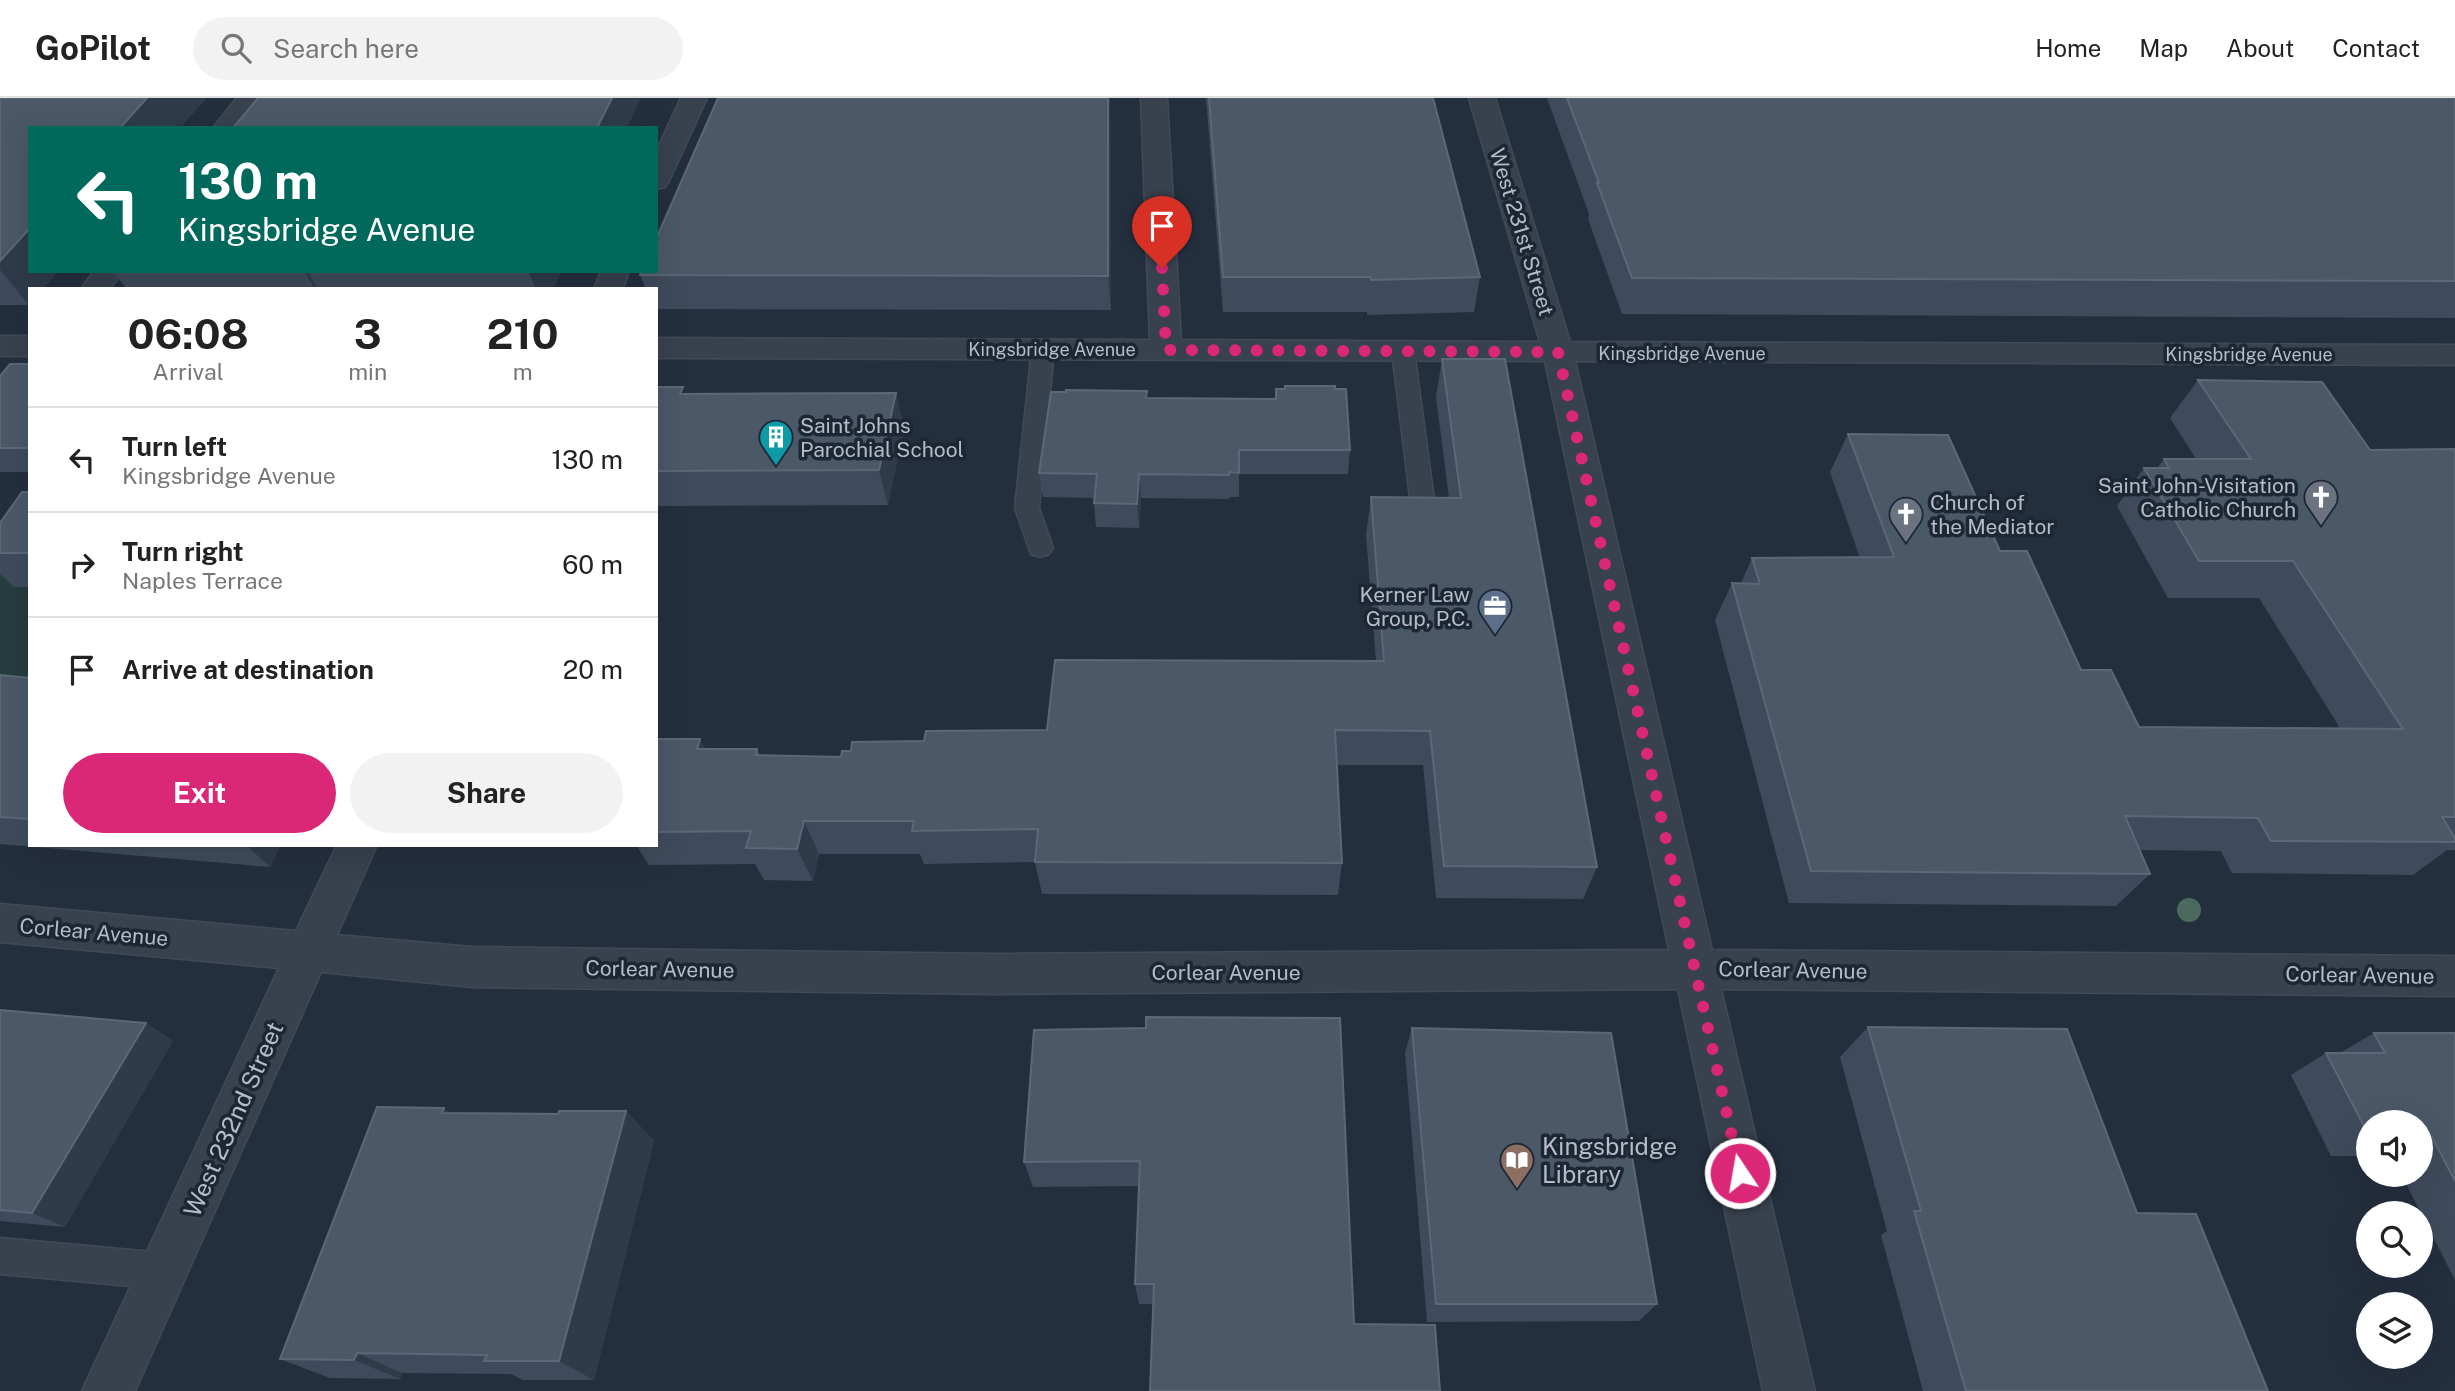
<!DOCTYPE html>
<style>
body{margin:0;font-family:"Public Sans",sans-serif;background:#f2f2f2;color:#222;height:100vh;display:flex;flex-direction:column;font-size:26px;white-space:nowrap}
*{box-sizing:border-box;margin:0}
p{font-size:23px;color:#767676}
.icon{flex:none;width:38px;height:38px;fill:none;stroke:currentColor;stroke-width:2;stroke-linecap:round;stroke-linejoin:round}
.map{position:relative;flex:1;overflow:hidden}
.drawer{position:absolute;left:28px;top:189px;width:630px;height:560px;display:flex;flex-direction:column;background:#fff;border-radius:0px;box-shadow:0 7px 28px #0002}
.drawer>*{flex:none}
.hud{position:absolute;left:28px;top:28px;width:630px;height:147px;border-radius:0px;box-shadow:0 7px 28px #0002;background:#00695c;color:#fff;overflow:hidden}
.fabs{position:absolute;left:2356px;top:1012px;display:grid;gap:14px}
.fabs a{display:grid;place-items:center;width:77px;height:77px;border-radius:50%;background:#fff;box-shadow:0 7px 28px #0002;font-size:35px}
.pin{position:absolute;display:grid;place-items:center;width:60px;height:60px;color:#fff;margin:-72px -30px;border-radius:50% 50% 50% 0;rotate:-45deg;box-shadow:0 0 7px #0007}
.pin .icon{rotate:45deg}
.me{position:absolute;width:77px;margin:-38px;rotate:348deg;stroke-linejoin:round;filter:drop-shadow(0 0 5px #0008)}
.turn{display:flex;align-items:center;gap:24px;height:147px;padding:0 35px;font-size:32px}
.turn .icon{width:91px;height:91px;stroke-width:2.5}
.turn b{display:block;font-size:49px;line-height:60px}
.eta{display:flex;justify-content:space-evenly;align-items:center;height:119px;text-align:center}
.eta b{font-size:42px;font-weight:700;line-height:49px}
.button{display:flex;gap:14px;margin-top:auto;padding:14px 35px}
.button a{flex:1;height:80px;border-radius:42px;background:#db2777;color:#fff;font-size:28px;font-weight:700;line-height:80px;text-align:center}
.button a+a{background:#f2f2f2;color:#222}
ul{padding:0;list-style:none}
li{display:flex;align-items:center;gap:21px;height:105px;padding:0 35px;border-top:2px solid #e0e0e0}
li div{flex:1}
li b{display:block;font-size:26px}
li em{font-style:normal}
header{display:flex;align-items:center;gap:42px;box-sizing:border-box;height:98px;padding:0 35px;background:#fff;border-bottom:2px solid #e0e0e0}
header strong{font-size:33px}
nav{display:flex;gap:38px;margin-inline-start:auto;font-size:24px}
.search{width:490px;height:63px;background:#f2f2f2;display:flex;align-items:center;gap:18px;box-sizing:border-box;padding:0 24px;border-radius:38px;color:#767676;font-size:26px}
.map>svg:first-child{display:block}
.green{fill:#263c3f}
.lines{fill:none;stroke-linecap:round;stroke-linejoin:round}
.service-casing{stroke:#414a57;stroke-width:3}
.minor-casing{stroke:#414a57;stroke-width:3}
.service{fill:#38414e;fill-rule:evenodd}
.minor{fill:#38414e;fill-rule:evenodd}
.tree{fill:#4b6a5d}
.wall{fill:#3f4b5c}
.shaded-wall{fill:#2f3b4b}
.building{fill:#4b5868;stroke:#5c6777;stroke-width:2}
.route{stroke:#db2777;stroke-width:12;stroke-dasharray:0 21.6}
.labels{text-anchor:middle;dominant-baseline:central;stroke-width:7;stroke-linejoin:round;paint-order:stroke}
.far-street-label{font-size:18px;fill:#b4bcc9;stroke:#1d2633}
.street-label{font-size:21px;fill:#b4bcc9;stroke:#1d2633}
.poi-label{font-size:21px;fill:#b4bcc9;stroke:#1d2633;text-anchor:start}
.near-street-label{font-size:24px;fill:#b4bcc9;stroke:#1d2633}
.near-poi-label{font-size:24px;fill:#b4bcc9;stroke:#1d2633;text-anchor:start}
</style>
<header>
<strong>GoPilot</strong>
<div class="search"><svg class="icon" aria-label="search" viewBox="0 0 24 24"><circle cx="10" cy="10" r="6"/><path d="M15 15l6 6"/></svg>Search here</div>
<nav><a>Home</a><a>Map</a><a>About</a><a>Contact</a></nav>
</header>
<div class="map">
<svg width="2455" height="1293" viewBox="0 0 2455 1293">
<rect width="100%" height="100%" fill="#242f3e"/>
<!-- green -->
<path class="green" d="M 0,456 L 30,489 L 30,610 L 0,607 Z"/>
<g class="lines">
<!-- service casing -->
<g class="service-casing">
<path id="service" d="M 1043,244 L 1051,246 L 1054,251 L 1039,410 L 1053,450 L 1049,456 L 1040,459 L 1031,456 L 1015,410 L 1032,251 L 1035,246 Z
M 1403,246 L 1411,248 L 1414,253 L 1437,424 L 1434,430 L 1425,433 L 1416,430 L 1413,424 L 1392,253 L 1395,248 Z
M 0,1140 L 164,1155 L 177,1160 L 182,1173 L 177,1186 L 164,1191 L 0,1176 Z"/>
</g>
<!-- minor casing -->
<g class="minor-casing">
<path id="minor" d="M 237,0 L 263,0 L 240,30 L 213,30 Z
M 681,0 L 707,0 L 669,83 L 665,89 L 656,91 L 656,54 Z
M 1141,0 L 1167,0 L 1181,242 L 1540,244 L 1469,0 L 1495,0 L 1570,244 L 2455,247 L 2455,267 L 1575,263 L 1712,852 L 2455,858 L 2455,898 L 1721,891 L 1815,1293 L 1763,1293 L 1678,891 L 994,896 L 472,889 L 321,874 L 135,1293 L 82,1293 L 279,870 L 0,844 L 0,806 L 296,833 L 337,747 L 377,747 L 337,837 L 472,849 L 994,856 L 1669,852 L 1545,263 L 656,260 L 656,240 L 1150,242 Z
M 94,173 L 123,173 L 110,191 L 81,191 Z
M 601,173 L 629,173 L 623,191 L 594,191 Z
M 0,238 L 30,238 L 30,258 L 0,258 Z"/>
</g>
<!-- service -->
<use href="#service" class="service"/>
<!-- minor -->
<use href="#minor" class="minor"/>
</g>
<!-- trees -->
<circle class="tree" cx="2189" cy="812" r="12"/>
<!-- wall -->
<path class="wall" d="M 0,0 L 206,0 L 180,30 L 30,30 L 30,173 L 58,173 L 29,207 L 0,207 Z
M 1110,0 L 1111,212 L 656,211 L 656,191 L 646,191 L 640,177 Z
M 1206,0 L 1433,0 L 1480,179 L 1474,214 L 1367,217 L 1367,214 L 1223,214 Z
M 1547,0 L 2455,0 L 2455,220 L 1622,216 L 1588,121 L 1589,116 Z
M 113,173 L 561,173 L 553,191 L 127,191 Z
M 1442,261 L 1597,769 L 1583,801 L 1436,800 L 1423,667 L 1336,667 L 1342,765 L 1338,797 L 1042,796 L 1035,764 L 924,766 L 920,756 L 819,756 L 813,783 L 764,782 L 755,766 L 649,767 L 636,747 L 656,747 L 656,734 L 706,651 L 757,651 L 760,657 L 841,659 L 851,653 L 924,643 L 1047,632 L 1376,563 L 1366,437 L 1371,399 L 1449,400 L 1436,299 Z
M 30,266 L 30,374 L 0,374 L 0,278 Z
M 2198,282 L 2370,352 L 2455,351 L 2455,752 L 2447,752 L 2413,777 L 2232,775 L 2221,753 L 2140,752 L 2150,776 L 2116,808 L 1789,805 L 1715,522 L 1732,485 L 1741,485 L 1752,460 L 1860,460 L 1830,374 L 1848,336 L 2000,453 L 2081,572 L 2139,629 L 2340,630 L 2259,500 L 2168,500 L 2117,408 L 2144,370 L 2157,370 L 2164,361 L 2196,361 L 2170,320 Z
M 656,289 L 686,296 L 896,295 L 904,330 L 888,407 L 656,408 Z
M 1276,291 L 1335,291 L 1350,352 L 1348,376 L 1239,376 L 1239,399 L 1229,399 L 1229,401 L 1141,400 L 1139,430 L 1096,429 L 1094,405 L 1094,400 L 1043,399 L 1039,375 L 1147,300 L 1276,301 Z
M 30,394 L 30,489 L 14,489 L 0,476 L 0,425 Z
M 0,577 L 30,580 L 30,747 L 281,747 L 270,769 L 0,746 Z
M 0,912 L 146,925 L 173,943 L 65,1129 L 0,1123 Z
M 1868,929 L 2137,1115 L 2268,1293 L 1923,1293 L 1881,1137 L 1887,1133 L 1840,959 Z
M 1412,930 L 1657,1206 L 1639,1223 L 1427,1224 L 1405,955 Z
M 1034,932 L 1354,1226 L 1440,1293 L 1154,1206 L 1139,1206 L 1135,1186 L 1139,1088 L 1033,1089 L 1024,1064 Z
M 2374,935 L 2455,935 L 2455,1182 L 2401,1076 L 2420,1076 L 2420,1024 L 2368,1024 L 2368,1058 L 2331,1058 L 2291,977 L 2326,955 L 2340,955 Z
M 626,1013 L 654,1043 L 594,1282 L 523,1282 L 511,1276 L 402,1275 L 400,1281 L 330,1280 L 280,1261 L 451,1015 L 558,1016 Z"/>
<!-- shaded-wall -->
<path class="shaded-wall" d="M 147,0 L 206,0 L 180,30 L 120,30 Z
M 612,0 L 641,0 L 627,30 L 597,30 Z
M 1108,0 L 1110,0 L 1111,212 L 1108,178 Z
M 30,130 L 30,173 L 58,173 L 43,191 L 30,191 L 29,207 L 0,172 L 0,163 Z
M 305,173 L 307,173 L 318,191 L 315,191 L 305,174 Z
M 528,173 L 561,173 L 553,191 L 536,191 Z
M 896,295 L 904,330 L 888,407 L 879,372 Z
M 1139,376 L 1141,400 L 1139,430 L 1137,406 Z
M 700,641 L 718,675 L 697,651 Z
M 804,723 L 819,756 L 813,783 L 797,751 Z
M 246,747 L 281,747 L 270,769 Z
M 146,925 L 173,943 L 65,1129 L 32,1115 Z
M 444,1010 L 481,1039 L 442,1015 Z
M 626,1013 L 654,1043 L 594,1282 L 559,1263 Z
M 357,1255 L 402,1275 L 400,1281 L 354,1262 Z"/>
<!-- building -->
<path class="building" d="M 0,0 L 147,0 L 120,30 L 30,30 L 30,130 L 0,163 Z
M 258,0 L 612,0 L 597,30 L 233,30 Z
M 718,0 L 1108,0 L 1108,178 L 640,177 L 642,173 L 656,173 L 656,141 Z
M 1209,0 L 1433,0 L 1480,179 L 1371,182 L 1370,179 L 1223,179 Z
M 1567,0 L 2455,0 L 2455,183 L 1632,180 L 1597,85 L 1599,85 Z
M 189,173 L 305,173 L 305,174 Z
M 1442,261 L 1505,261 L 1597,769 L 1444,768 L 1430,633 L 1335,632 L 1342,765 L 1035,764 L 1038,731 L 912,733 L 914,723 L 804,723 L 797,751 L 746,750 L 751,733 L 656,734 L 656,641 L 700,641 L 697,651 L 757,651 L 756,657 L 841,659 L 842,653 L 851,653 L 852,644 L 924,643 L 926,633 L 1047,632 L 1055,562 L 1384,563 L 1371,399 L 1461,400 Z
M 10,266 L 30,266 L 30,350 L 0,350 L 0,278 Z
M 2198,282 L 2322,284 L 2370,352 L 2455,351 L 2455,719 L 2442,719 L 2455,740 L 2455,744 L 2271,743 L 2258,720 L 2125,718 L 2150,776 L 1811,773 L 1732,485 L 1760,486 L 1752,460 L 1894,459 L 1848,336 L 1948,337 L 2000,453 L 2027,453 L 2081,572 L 2111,572 L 2139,629 L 2403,631 L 2293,463 L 2199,463 L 2144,370 L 2169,370 L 2164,361 L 2251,361 Z
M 1285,288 L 1335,288 L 1335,291 L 1346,291 L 1350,352 L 1239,352 L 1239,375 L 1229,374 L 1229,377 L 1139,376 L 1137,406 L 1094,405 L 1097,376 L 1039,375 L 1051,294 L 1066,294 L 1066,292 L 1147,293 L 1146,300 L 1276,301 L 1276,291 L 1285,291 Z
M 656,289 L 683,289 L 680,296 L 896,295 L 879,372 L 656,373 Z
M 22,394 L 30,394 L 30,455 L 0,455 L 0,425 Z
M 0,577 L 30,580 L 30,721 L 0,719 Z
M 0,912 L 146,925 L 32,1115 L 0,1112 Z
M 1146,919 L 1340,920 L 1354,1226 L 1435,1227 L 1440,1293 L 1150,1293 L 1154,1186 L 1135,1186 L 1140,1063 L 1024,1064 L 1034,932 L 1146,930 Z
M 1868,929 L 2067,931 L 2137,1115 L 2196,1116 L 2268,1293 L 1966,1293 L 1914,1113 L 1921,1113 Z
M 1412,930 L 1611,935 L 1657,1206 L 1436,1206 Z
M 2374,935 L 2455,935 L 2455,1083 L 2432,1039 L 2420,1039 L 2420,1024 L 2368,1024 L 2368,1036 L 2326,955 L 2385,955 Z
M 377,1009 L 444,1010 L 442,1015 L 558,1016 L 559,1013 L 626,1013 L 559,1263 L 484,1263 L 487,1257 L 357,1255 L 354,1262 L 280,1261 Z"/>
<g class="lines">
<!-- route -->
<path class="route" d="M 1162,170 L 1166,252 L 1558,254 L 1740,1075"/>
</g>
<!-- icons -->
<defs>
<g id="building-pin" transform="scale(1.75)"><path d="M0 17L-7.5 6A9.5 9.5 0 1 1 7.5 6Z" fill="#0f9aa8" stroke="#1d2633"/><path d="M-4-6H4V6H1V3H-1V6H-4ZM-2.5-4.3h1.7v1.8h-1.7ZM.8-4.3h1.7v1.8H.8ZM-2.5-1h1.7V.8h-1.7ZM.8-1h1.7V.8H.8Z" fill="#fff"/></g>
<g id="church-pin" transform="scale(1.75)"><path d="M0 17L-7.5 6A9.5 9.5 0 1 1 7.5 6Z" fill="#6b7280" stroke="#1d2633"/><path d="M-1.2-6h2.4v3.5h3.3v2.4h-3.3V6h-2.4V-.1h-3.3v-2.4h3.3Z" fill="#fff"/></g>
<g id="office-pin" transform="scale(1.75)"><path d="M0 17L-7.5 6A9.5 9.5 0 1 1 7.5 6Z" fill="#5c6f8a" stroke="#1d2633"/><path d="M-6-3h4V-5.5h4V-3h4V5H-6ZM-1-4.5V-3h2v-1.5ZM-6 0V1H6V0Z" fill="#fff"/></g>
<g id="library-pin" transform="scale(1.75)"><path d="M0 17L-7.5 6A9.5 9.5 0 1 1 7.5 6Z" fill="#8d6e63" stroke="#1d2633"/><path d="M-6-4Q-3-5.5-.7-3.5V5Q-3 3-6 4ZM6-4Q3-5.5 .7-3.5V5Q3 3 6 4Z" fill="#fff"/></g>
</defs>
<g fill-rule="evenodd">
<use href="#building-pin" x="776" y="339"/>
<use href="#church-pin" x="2321" y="399"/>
<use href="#church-pin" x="1906" y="416"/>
<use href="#office-pin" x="1495" y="508"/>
<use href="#library-pin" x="1517" y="1062"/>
</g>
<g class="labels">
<!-- far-street labels -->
<g class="far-street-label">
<text x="1052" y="251">Kingsbridge Avenue</text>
<text x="1682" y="255">Kingsbridge Avenue</text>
<text x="2249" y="256">Kingsbridge Avenue</text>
</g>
<!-- street labels -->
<g class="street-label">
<text transform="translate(1522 134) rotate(73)">West 231st Street</text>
<text transform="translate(94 834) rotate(5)">Corlear Avenue</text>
<text transform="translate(660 871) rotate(1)">Corlear Avenue</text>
<text transform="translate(1793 872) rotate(1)">Corlear Avenue</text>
<text x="1226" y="874">Corlear Avenue</text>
<text transform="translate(2360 877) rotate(1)">Corlear Avenue</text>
</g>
<!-- poi labels -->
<g class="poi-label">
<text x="800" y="327">Saint Johns<tspan x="800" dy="24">Parochial School</tspan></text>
<text x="2296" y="387" text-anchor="end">Saint John-Visitation<tspan x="2296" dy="24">Catholic Church</tspan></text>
<text x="1930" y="404">Church of<tspan x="1930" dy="24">the Mediator</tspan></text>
<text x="1470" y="496" text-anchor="end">Kerner Law<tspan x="1470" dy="24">Group, P.C.</tspan></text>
</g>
<!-- near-street labels -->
<g class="near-street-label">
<text transform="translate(233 1021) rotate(-66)">West 232nd Street</text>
</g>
<!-- near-poi labels -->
<g class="near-poi-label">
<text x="1542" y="1048">Kingsbridge<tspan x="1542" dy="28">Library</tspan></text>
</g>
</g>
</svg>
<div class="fabs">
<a><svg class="icon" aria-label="sound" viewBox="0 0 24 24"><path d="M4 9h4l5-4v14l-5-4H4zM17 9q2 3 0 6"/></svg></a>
<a><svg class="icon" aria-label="search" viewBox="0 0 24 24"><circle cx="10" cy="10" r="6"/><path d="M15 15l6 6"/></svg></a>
<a><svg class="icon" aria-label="layers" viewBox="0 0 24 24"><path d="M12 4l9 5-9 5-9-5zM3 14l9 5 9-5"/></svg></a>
</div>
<div class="pin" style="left:1162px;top:170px;background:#d93025"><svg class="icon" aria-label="arrive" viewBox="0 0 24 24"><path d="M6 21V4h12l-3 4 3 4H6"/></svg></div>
<svg class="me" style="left:1740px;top:1075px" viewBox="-20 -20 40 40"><circle r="17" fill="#db2777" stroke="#fff" stroke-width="3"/><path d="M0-11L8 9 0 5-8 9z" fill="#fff"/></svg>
<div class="hud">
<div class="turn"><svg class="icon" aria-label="left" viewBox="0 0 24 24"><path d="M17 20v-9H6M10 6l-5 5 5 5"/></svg><div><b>130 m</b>Kingsbridge Avenue</div></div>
</div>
<section class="drawer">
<div class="eta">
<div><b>06:08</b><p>Arrival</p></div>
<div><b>3</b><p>min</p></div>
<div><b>210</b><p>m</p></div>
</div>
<ul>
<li><svg class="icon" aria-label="left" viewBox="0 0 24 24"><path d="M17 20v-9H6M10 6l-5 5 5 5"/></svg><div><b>Turn left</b><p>Kingsbridge Avenue</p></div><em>130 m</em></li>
<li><svg class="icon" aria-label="right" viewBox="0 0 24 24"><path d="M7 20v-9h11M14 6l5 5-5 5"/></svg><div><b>Turn right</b><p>Naples Terrace</p></div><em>60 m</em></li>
<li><svg class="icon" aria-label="arrive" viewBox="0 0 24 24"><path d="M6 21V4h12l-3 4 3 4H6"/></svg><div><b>Arrive at destination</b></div><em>20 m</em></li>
</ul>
<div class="button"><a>Exit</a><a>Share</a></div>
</section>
</div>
